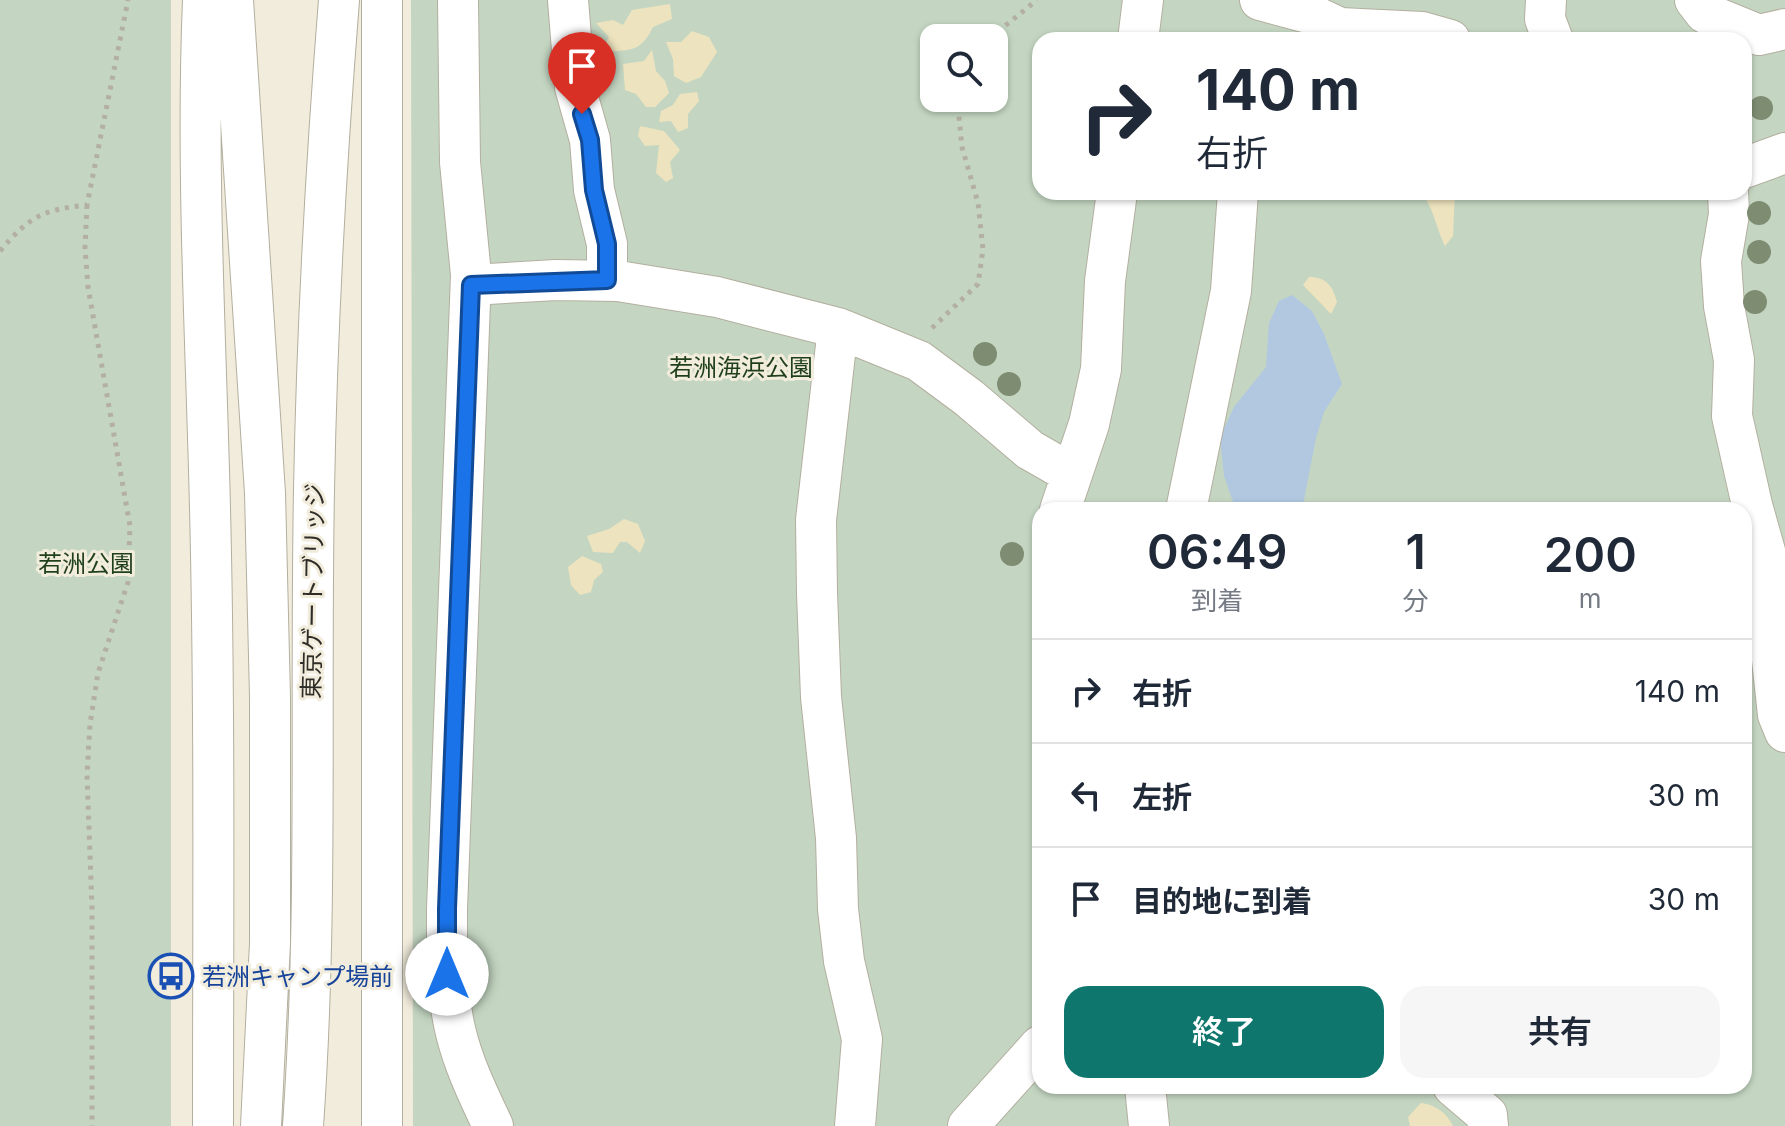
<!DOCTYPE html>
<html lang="ja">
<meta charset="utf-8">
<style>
body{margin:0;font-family:Inter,"Noto Sans JP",sans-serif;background:#f6f6f7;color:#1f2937;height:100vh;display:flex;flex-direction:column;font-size:30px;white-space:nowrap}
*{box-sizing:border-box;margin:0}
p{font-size:26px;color:#747a83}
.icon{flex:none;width:44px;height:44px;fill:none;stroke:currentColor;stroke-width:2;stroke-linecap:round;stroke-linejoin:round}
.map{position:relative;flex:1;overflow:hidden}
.drawer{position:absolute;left:1032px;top:502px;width:720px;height:592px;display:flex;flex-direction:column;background:#fff;border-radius:24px;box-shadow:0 2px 6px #0004}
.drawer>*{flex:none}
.top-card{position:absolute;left:1032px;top:32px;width:720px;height:168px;border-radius:24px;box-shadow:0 2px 6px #0004;background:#fff;color:#1f2937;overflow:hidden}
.controls{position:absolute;left:920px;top:24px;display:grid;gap:16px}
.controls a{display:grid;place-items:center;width:88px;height:88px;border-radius:16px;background:#fff;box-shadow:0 2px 6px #0004;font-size:40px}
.pin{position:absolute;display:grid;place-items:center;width:68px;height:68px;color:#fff;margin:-82px -34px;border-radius:50% 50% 50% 0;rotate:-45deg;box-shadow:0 0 8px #0007}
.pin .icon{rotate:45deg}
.me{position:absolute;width:88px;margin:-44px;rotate:0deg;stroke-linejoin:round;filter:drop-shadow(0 0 6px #0008)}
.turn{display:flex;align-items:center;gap:28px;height:168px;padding:0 32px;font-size:36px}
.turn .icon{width:104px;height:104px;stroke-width:2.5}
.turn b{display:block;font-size:56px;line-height:68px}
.eta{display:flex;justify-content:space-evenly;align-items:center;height:136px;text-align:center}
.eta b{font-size:48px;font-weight:600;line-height:56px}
.button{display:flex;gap:16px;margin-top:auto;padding:16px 32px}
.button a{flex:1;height:92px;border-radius:24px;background:#0f766e;color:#fff;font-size:32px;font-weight:600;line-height:92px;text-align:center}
.button a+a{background:#f6f6f7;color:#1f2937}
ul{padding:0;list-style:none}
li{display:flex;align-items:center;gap:24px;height:104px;padding:0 32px;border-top:2px solid #e0e1e3}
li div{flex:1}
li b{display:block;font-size:30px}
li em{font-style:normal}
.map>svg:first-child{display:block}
.green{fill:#c4d6c2;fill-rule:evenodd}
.sand{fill:#ede3be}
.water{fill:#b1c8e0}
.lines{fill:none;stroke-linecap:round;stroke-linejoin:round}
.minor-casing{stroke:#b3af9f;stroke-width:42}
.path{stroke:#b3afa2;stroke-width:5;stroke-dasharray:4 6;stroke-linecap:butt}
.minor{stroke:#fff;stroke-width:40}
.tree{fill:#7e8d72}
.route-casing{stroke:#114b97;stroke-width:20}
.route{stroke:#1a73e8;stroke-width:14}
.labels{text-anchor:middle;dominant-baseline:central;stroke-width:6;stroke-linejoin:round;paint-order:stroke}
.park-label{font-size:24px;fill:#1f3f1b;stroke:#f1ecdc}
.street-label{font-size:24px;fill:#2e2c26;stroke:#f1ecdc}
.transit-label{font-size:24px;fill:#164399;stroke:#f1ecdc;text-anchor:start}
</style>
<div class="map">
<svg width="1785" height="1126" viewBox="0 0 1785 1126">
<rect width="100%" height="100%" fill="#f1ecdc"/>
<!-- green -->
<path class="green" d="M 0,0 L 171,0 L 171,1126 L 0,1126 Z
M 411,0 L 1785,0 L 1785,1126 L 413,1126 ZM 934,38 L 994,38 L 994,98 L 934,98 ZM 1040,40 L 1744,40 L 1744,192 L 1040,192 ZM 1040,510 L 1744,510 L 1744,1086 L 1040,1086 Z"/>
<!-- sand -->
<path class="sand" d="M 670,4 L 672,19 L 653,27 C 639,56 628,48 600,53 L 609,37 L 596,23 L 613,20 L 623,25 L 632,10 Z
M 692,31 L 709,37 L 717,52 L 701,77 L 686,83 L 674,76 L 673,59 L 666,42 L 681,42 Z
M 652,50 L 656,71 L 665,81 L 669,93 L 655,107 L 646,107 L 636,94 L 625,90 L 623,64 L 644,61 Z
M 697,92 L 699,101 L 688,114 L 688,128 L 678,132 L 671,121 L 659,122 L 661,111 L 673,105 L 680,94 Z
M 640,126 L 664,131 L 680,150 L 670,162 L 673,178 L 666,182 L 656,173 L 659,145 L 645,146 L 638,136 Z
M 1421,192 L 1455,192 L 1453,236 L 1445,246 C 1436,228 1434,208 1421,192 Z
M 1309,277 C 1326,277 1333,286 1337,302 L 1331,314 L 1303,285 Z
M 624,519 L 638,524 L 645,541 L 640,553 L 627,542 L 620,542 L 613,553 L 593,552 L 587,536 L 609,529 Z
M 582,556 L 601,564 L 603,572 L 594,580 L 591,592 L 580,595 L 571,585 L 568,567 Z
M 1421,1103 C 1436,1105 1447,1113 1453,1126 L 1410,1126 L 1408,1117 Z"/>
<!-- water -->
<path class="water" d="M 1292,295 L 1312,311 L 1324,334 L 1342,384 L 1324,412 L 1316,438 L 1302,510 L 1236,510 L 1224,476 L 1220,437 L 1234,407 L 1266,367 L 1269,323 L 1279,301 Z"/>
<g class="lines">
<!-- minor casing -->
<g class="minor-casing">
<path id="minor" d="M 203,0 C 196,170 206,339 210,508 C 215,714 213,920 213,1126
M 233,0 L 265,493 L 270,697 L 270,943 L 261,1126
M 458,0 L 460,162 L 471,275 L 447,909 C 447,950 446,993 456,1033 C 464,1066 479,1096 493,1126
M 568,0 L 575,87 L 590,140 L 594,190 L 607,244 L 607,280
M 1260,0 L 1308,13 L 1340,28 L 1422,32 L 1450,40
M 1546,0 L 1545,19 L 1553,40
M 1695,0 L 1705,13 L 1759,35 L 1785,29
M 1138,40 L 1143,0
M 1744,168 L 1785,153
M 1728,192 L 1729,214 L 1721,261 L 1724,306 L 1734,360 L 1732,416 L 1752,505 L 1768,562 L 1771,650 L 1778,715 L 1785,732
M 471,285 L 556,280 L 618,281 L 717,297 L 838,328 L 919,361 L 969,398 L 1030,450 L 1072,474
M 838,328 L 816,520 L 817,593 L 821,697 L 836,838 L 838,909 L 844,961 L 862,1039 L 855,1126
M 1060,510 L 1089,424 L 1101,369 L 1105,281 L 1117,192
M 1186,510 L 1231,291 L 1238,192
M 1145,1086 L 1149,1126
M 1453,1086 L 1487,1115 L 1488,1126
M 303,1126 C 318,914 310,702 314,490 C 317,327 326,163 339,0
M 382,1126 L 382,0
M 968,1126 L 1040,1046"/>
</g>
<!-- path -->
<path class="path" d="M 990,38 L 1037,0
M 87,205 L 85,248 L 88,287 L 130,526 L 128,582 L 98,673 L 90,724 L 87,775 L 92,908 L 92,1126
M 0,251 C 30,216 42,210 87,205 L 128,0
M 932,328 L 978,284 L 983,249 L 978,203 L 962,147 L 957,98"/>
<!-- minor -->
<use href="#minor" class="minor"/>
</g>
<!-- trees -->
<g class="tree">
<circle cx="1761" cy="108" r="12"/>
<circle cx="1759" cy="213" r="12"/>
<circle cx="1759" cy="252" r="12"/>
<circle cx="1755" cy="302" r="12"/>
<circle cx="985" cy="354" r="12"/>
<circle cx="1009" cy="384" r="12"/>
<circle cx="1012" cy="554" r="12"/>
</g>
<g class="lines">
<!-- route casing -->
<g class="route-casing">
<path id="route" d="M 447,974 L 447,909 L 471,285 L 607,280 L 607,244 L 594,190 L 590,140 L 582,114"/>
</g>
<!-- route -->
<use href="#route" class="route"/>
</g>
<!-- icons -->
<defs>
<g id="bus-ring" transform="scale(2.3)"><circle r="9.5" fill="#f1ecdc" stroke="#1a4fb4" stroke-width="1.5"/><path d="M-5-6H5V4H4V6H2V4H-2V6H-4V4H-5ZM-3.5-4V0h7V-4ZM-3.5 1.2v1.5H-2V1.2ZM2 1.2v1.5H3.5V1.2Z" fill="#1a4fb4"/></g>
</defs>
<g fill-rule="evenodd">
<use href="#bus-ring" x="171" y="976"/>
</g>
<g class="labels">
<!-- park labels -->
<g class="park-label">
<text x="741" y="367">若洲海浜公園</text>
<text x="86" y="563">若洲公園</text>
</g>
<!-- street labels -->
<g class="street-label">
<text transform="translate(313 591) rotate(-89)">東京ゲートブリッジ</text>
</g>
<!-- transit labels -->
<g class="transit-label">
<text x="202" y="976">若洲キャンプ場前</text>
</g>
</g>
</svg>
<div class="controls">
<a><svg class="icon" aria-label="search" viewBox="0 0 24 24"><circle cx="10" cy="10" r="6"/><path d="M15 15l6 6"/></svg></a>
</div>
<div class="pin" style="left:582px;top:114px;background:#d93025"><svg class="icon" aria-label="arrive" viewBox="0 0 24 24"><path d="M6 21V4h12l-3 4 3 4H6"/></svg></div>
<svg class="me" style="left:447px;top:974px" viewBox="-20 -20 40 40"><circle r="19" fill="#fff"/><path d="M0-13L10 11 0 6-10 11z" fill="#1a73e8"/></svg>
<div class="top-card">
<div class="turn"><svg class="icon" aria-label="right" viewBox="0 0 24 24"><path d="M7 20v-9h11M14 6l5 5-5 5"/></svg><div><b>140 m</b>右折</div></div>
</div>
<section class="drawer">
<div class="eta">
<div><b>06:49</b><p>到着</p></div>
<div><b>1</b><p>分</p></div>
<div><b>200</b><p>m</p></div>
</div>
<ul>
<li><svg class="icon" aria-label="right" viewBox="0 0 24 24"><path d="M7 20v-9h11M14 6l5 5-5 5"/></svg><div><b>右折</b></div><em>140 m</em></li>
<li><svg class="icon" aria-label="left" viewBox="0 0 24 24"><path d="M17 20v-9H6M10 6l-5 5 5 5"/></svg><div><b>左折</b></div><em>30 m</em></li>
<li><svg class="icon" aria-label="arrive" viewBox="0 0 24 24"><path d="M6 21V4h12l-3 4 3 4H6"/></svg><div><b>目的地に到着</b></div><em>30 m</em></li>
</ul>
<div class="button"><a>終了</a><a>共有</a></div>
</section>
</div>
